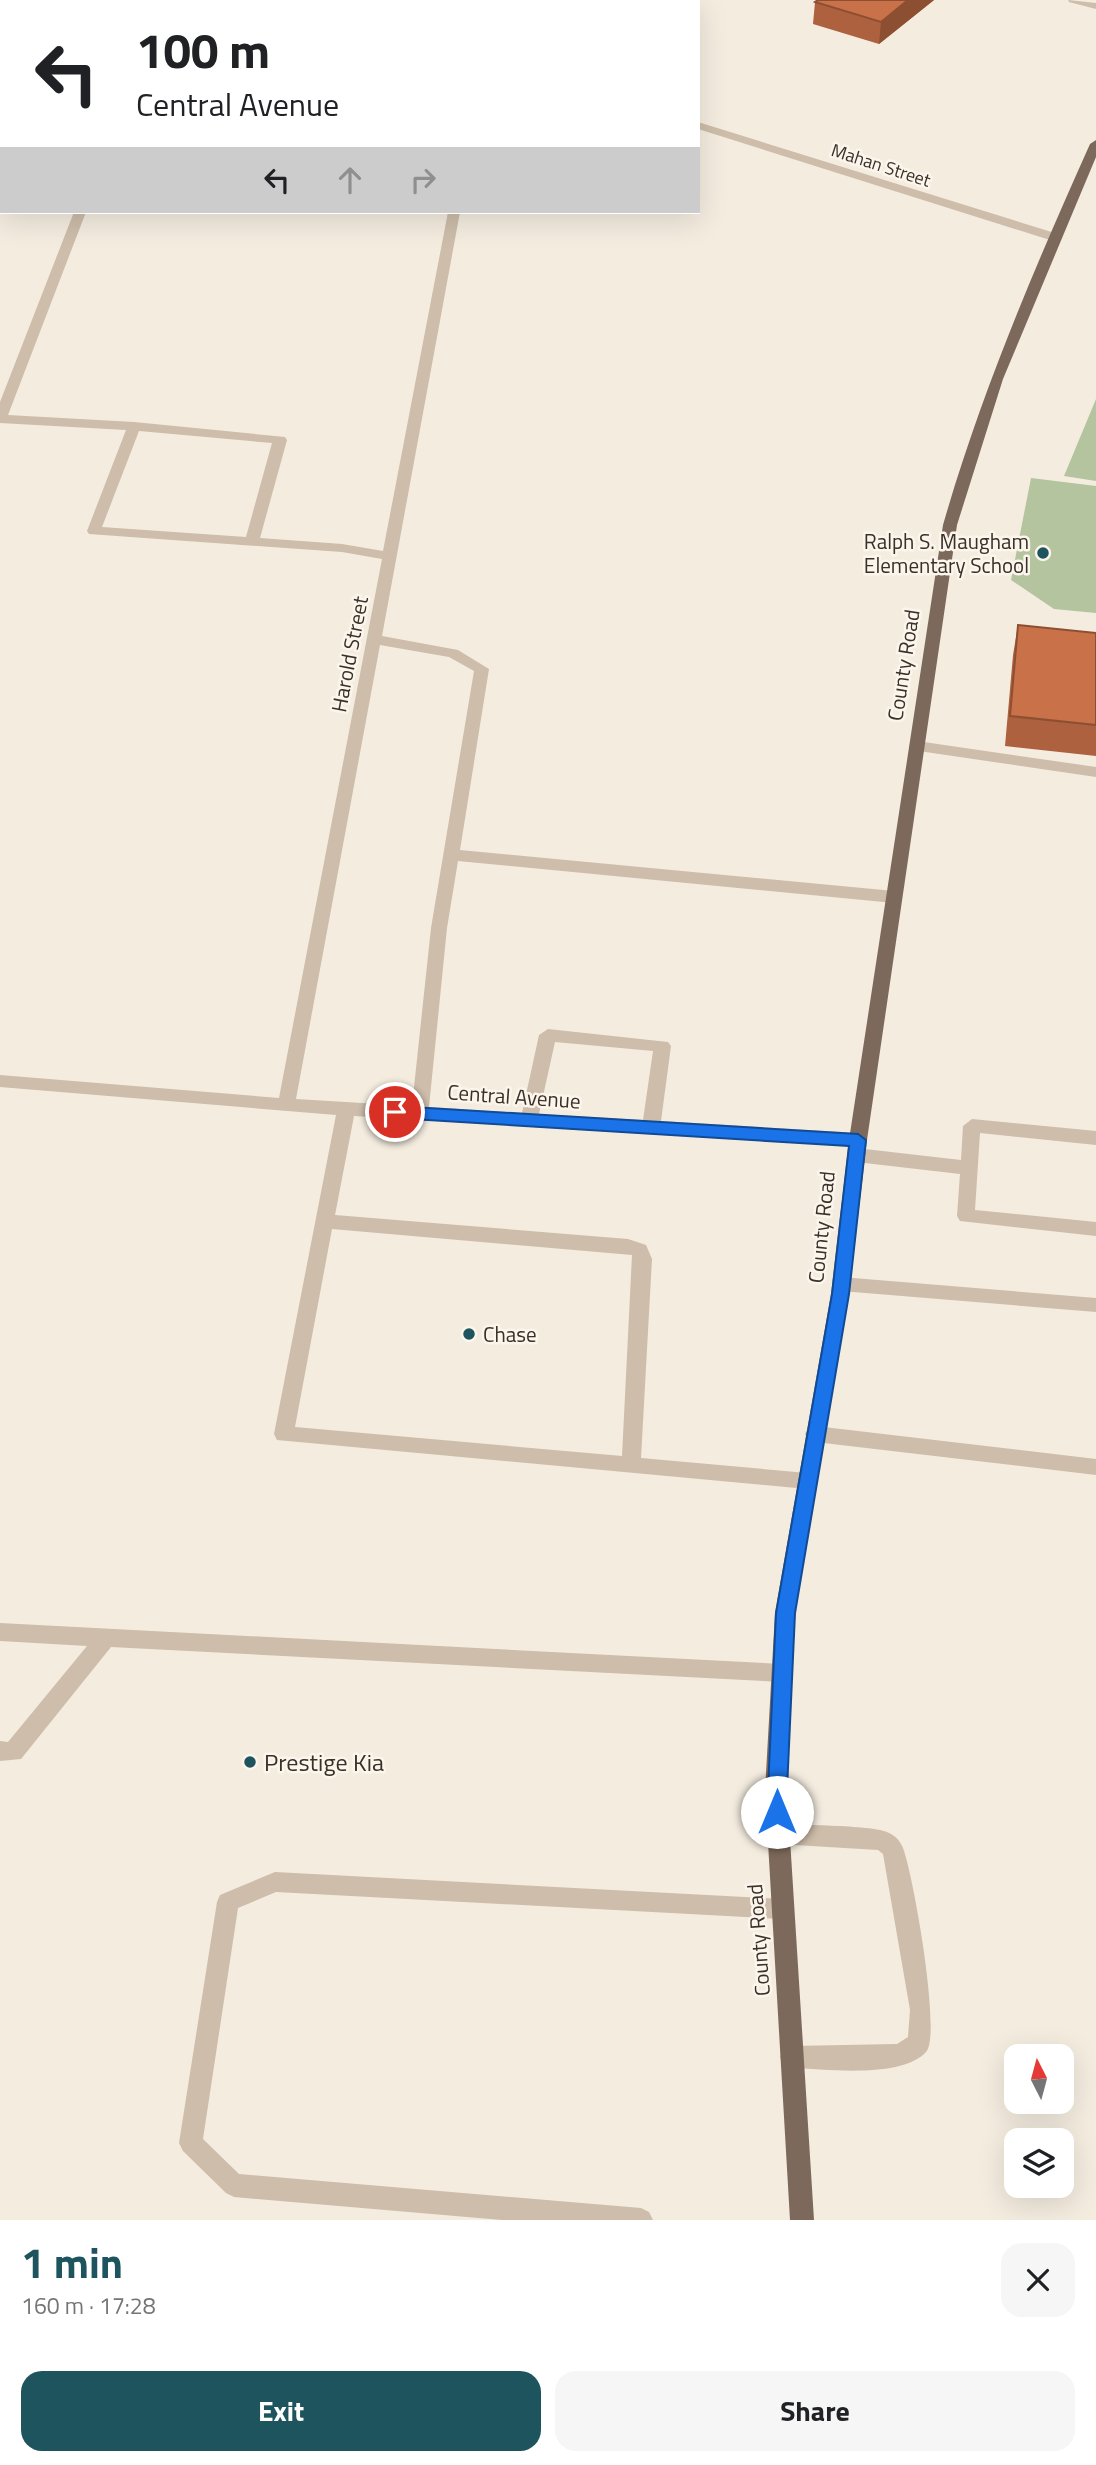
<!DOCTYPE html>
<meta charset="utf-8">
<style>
body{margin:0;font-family:"Titillium Web",sans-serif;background:#f6f6f6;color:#202124;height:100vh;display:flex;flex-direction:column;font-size:26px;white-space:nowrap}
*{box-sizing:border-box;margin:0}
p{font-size:23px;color:#757577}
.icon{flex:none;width:38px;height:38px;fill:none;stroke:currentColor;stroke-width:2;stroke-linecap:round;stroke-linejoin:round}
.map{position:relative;height:2220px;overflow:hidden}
.details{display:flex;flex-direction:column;background:#fff;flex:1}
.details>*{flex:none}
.banner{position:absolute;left:0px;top:0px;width:700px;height:214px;box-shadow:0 7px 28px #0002;background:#fff;color:#202124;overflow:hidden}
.needle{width:46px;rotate:354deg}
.fabs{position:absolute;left:1004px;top:2044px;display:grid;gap:14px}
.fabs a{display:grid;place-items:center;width:70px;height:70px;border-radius:14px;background:#fff;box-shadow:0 7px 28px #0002;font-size:35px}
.pin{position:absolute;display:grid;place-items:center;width:60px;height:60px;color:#fff;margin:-30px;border:4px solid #fff;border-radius:50%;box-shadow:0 2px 7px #0007}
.me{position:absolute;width:77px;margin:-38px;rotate:0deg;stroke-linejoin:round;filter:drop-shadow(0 0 5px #0008)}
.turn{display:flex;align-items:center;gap:24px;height:147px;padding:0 21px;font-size:32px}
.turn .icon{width:91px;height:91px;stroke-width:2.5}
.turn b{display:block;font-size:49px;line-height:60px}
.lanes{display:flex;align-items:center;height:66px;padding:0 21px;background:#0003;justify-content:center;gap:35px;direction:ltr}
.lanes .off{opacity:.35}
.round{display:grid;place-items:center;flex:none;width:74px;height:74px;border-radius:21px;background:#f6f6f6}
.overview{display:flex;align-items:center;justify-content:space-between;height:119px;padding:0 21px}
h1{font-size:42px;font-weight:700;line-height:52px;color:#1e545d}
.button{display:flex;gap:14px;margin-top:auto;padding:14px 21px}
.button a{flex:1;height:80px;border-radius:21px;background:#1e545d;color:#fff;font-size:28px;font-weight:700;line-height:80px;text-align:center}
.button a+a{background:#f6f6f6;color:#202124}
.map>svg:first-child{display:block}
.green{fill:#b4c49e}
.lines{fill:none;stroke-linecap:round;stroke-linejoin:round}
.minor{fill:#cdbdaa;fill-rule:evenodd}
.major{fill:#7c695b;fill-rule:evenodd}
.wall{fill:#ad613e}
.shaded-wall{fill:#8d4f32}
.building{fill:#c97148;stroke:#8d4f32;stroke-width:2}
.route{fill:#1a73e8;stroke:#114b97;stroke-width:2}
.poi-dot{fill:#1e545d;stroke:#fbf5ec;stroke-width:2.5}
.labels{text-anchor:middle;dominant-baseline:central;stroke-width:5;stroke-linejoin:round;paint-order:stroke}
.far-street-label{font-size:18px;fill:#3a302a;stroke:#fbf5ec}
.poi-label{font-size:21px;fill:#3a302a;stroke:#fbf5ec;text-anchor:end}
.street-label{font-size:21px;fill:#3a302a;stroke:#fbf5ec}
.near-poi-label{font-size:24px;fill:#3a302a;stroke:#fbf5ec;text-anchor:start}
</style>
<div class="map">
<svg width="1096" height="2220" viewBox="0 0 1096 2220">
<rect width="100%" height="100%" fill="#f4ecdf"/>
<!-- green -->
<path class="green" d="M 1096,399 L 1096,481 L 1064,476 Z
M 1031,478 L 1096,486 L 1096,613 L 1054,609 L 1011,580 Z"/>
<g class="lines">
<!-- minor -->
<path class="minor" d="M 150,0 L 160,0 L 149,2 Z
M 297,0 L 312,0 L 313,2 L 298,2 Z
M 1068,0 L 1096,3 L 1096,9 L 1069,2 Z
M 698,122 L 1058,234 L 1060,237 L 1050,240 L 698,129 Z
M 74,212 L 86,212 L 8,415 L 134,422 L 285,437 L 287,440 L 260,538 L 342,544 L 383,551 L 448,212 L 460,212 L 382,636 L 458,650 L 489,669 L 460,850 L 894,891 L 902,897 L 894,903 L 458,861 L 447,928 L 429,1107 L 522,1113 L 539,1035 L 548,1029 L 668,1042 L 671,1046 L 661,1121 L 858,1133 L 864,1135 L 867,1140 L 864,1145 L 858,1147 L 354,1116 L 335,1215 L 628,1239 L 646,1245 L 652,1259 L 641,1458 L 807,1473 L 814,1475 L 817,1481 L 814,1487 L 807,1489 L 277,1440 L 274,1434 L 336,1115 L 0,1087 L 0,1075 L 279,1098 L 382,559 L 342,552 L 89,534 L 87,531 L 126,430 L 0,423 L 0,402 ZM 139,431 L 272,443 L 246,537 L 102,527 ZM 380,645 L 449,657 L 474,671 L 431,928 L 412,1106 L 296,1099 ZM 555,1042 L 653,1051 L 643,1120 L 539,1114 ZM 332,1229 L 632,1255 L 622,1456 L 295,1427 Z
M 917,741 L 1096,767 L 1096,777 L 912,750 L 909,746 L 912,742 Z
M 972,1119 L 1096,1131 L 1096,1145 L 980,1133 L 975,1210 L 1096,1222 L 1096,1236 L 960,1221 L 957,1216 L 960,1174 L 856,1162 L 850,1160 L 847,1155 L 850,1150 L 856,1148 L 961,1160 L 963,1126 Z
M 841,1277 L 1096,1298 L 1096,1312 L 841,1291 L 834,1289 L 832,1284 L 834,1279 Z
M 815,1426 L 1096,1459 L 1096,1475 L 815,1442 L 808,1440 L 805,1434 L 808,1428 Z
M 0,1623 L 782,1664 L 789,1666 L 792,1673 L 789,1680 L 782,1682 L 111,1647 L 21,1759 L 0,1761 L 0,1741 L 8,1742 L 87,1646 L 0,1641 Z
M 778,1824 C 798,1825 876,1825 889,1833 C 896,1836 900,1841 903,1848 C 913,1874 942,2035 926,2052 C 901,2079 827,2069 792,2068 L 784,2065 L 780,2057 L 784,2049 L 792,2046 L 897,2044 L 908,2037 L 910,2010 L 883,1854 L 878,1850 L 778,1844 L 770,1841 L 767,1834 L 770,1827 Z
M 275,1872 L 783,1899 L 791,1902 L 794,1909 L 791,1916 L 783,1919 L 276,1892 L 238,1908 L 203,2139 L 239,2174 L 641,2208 L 649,2212 L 653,2220 L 502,2220 L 234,2197 L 226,2193 L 183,2151 L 179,2143 L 217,1902 L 220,1895 Z"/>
<!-- major -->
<path class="major" d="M 1096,140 L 1096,157 L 1003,379 L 957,525 L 867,1140 L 849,1294 L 795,1613 L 787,1791 L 814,2220 L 790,2220 L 765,1791 L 775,1613 L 831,1294 L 849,1140 L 943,525 C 981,393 1034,269 1090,144 Z"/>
</g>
<!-- wall -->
<path class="wall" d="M 818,0 L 934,0 L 879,44 L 813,24 L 815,2 Z
M 1018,625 L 1096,633 L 1096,756 L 1005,746 L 1013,655 Z"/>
<!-- shaded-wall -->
<path class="shaded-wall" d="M 908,0 L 934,0 L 879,44 L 881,22 Z"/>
<!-- building -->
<path class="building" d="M 818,0 L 908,0 L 881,22 L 815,2 Z
M 1018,625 L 1096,633 L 1096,725 L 1010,716 Z"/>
<!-- route -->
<path class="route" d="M 395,1106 L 858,1134 L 866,1140 L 849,1294 L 795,1613 L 786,1812 L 784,1819 L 777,1822 L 770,1819 L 767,1812 L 776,1613 L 832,1294 L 849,1146 L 395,1118 L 387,1112 Z"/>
<!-- markers -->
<g class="poi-dot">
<circle cx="1043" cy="553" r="7"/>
<circle cx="469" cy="1334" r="7"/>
<circle cx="250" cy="1762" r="7"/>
</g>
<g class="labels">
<!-- far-street labels -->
<g class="far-street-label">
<text transform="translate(881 165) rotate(18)">Mahan Street</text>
</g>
<!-- poi labels -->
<g class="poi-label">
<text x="1029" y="541">Ralph S. Maugham<tspan x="1029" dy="24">Elementary School</tspan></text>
<text x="483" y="1334" text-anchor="start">Chase</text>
</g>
<!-- street labels -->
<g class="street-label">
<text transform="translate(349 654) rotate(-79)">Harold Street</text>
<text transform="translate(903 665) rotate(-81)">County Road</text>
<text transform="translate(514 1096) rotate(4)">Central Avenue</text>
<text transform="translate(821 1227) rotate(-84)">County Road</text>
<text transform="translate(758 1940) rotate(-94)">County Road</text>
</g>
<!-- near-poi labels -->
<g class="near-poi-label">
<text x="264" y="1762">Prestige Kia</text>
</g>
</g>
</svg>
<div class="fabs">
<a><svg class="needle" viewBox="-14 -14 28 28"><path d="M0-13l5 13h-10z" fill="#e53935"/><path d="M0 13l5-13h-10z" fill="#757577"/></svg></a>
<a><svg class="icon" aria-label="layers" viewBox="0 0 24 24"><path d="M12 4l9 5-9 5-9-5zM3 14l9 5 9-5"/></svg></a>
</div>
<div class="pin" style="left:395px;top:1112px;background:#d93025"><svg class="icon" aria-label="arrive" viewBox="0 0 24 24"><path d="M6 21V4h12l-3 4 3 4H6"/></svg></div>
<svg class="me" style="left:777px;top:1812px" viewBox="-20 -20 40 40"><circle r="19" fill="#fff"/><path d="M0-13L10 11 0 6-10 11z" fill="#1a73e8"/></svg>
<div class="banner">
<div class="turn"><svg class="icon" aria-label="left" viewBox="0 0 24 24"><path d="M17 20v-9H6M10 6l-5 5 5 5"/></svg><div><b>100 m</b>Central Avenue</div></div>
<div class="lanes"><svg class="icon" aria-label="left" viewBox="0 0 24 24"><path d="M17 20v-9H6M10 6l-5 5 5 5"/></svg><svg class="icon off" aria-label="ahead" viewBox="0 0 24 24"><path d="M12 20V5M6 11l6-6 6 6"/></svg><svg class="icon off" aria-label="right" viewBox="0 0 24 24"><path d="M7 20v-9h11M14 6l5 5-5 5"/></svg></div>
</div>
</div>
<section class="details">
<div class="overview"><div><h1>1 min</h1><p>160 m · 17:28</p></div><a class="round"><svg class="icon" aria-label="close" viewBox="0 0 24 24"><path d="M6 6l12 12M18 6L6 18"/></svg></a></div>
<div class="button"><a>Exit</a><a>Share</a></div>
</section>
